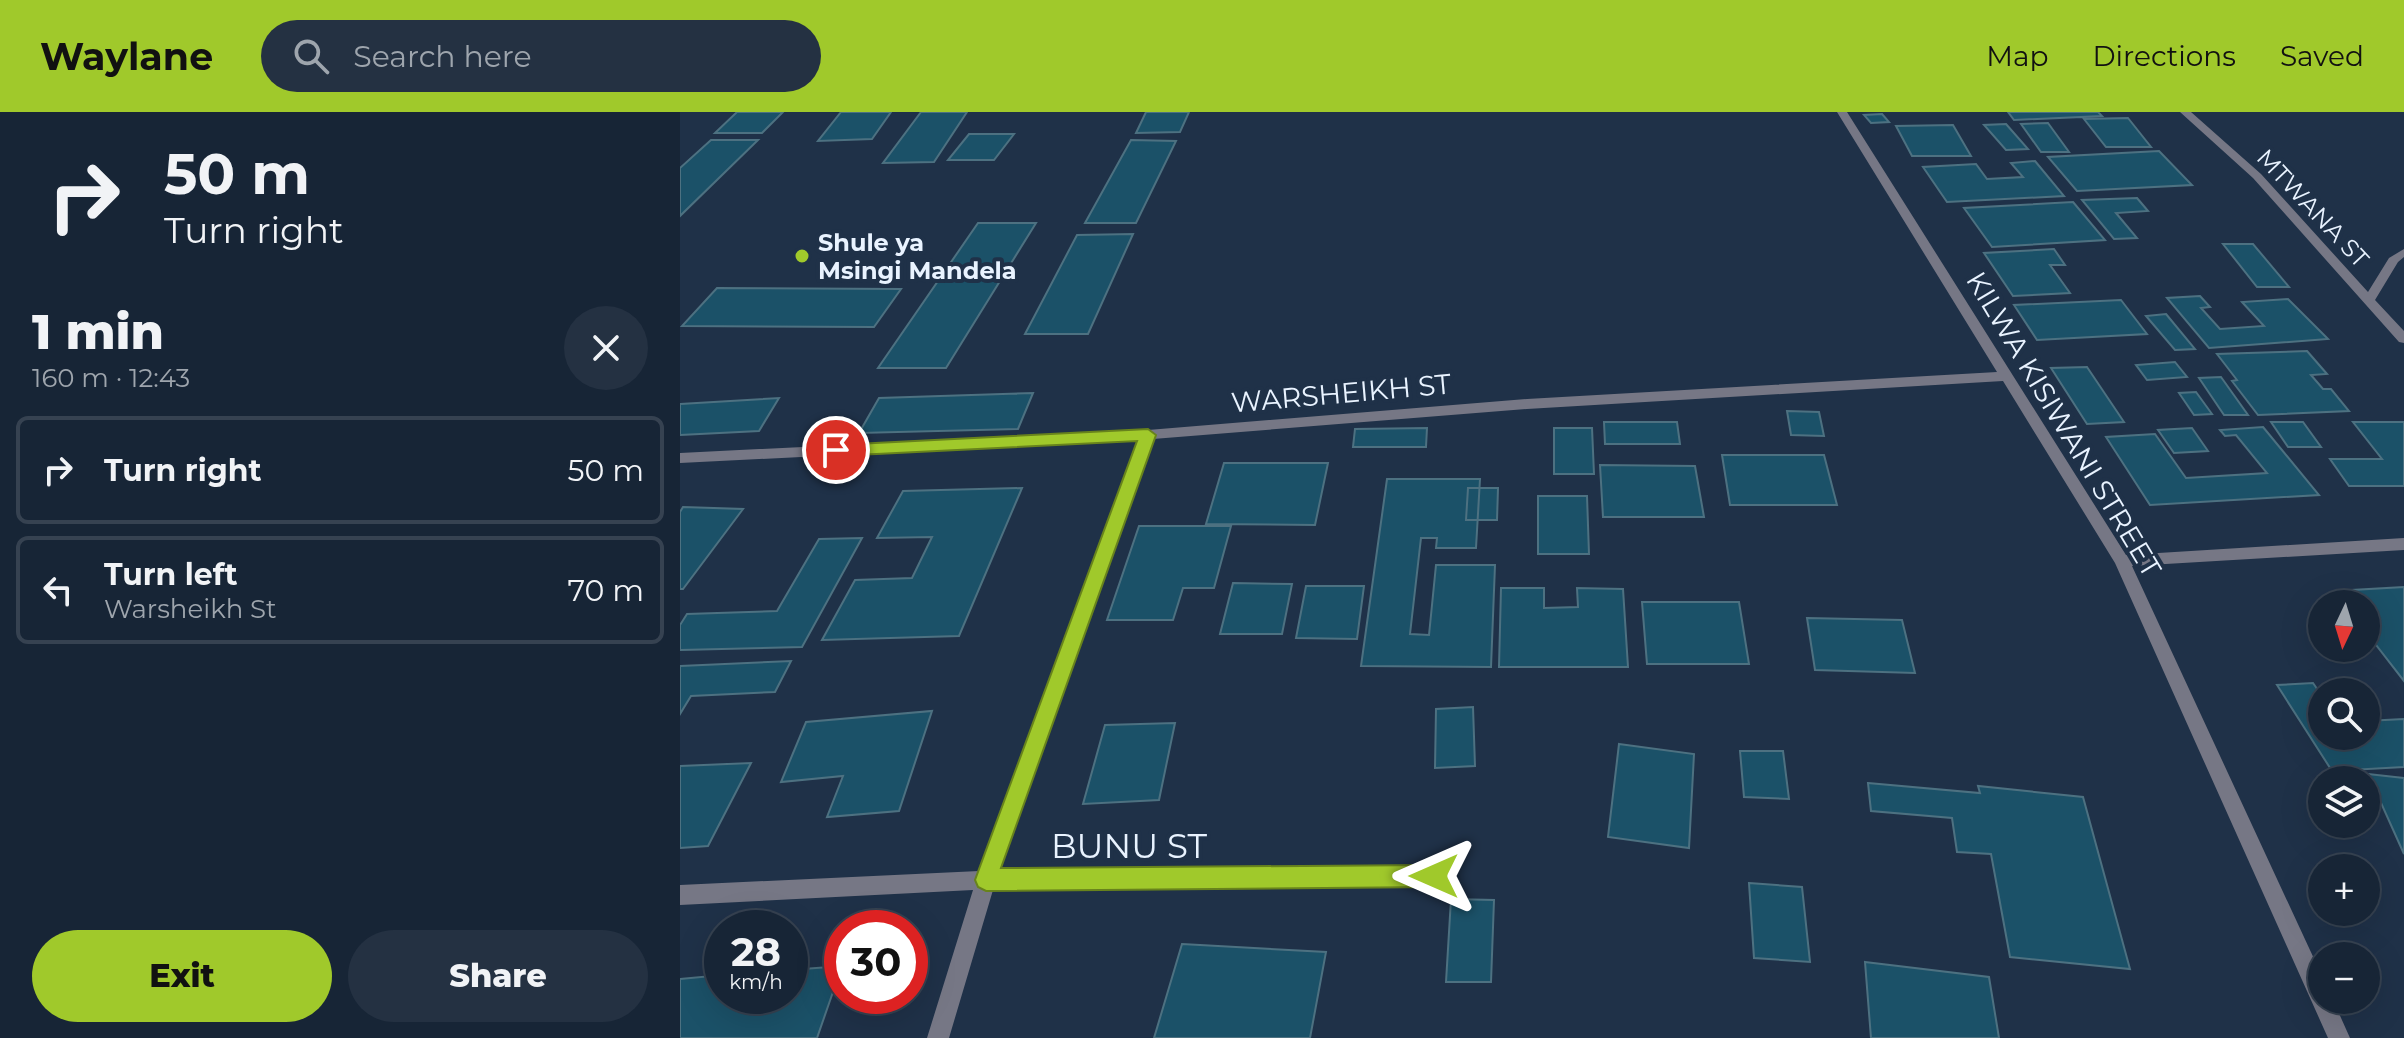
<!DOCTYPE html>
<meta charset="utf-8">
<style>
body{margin:0;font-family:Montserrat,sans-serif;background:#243142;color:#f1f3f6;height:100vh;display:flex;flex-direction:column;font-size:30px;white-space:nowrap}
*{box-sizing:border-box;margin:0}
p{font-size:26px;color:#9ea5ad}
.icon{flex:none;width:44px;height:44px;fill:none;stroke:currentColor;stroke-width:2;stroke-linecap:round;stroke-linejoin:round}
.map{position:relative;flex:1;overflow:hidden}
.panel{display:flex;flex-direction:column;background:#172536;width:680px}
.panel>*{flex:none}
.hud{background:#172536;color:#f1f3f6;overflow:hidden}
.needle{width:52px;rotate:184deg}
.fabs{position:absolute;left:1628px;top:478px;display:grid;gap:16px}
.fabs a{display:grid;place-items:center;width:72px;height:72px;border-radius:50%;background:#172536;box-shadow:0 8px 32px #0002,0 0 0 2px #364251;font-size:40px}
.speed{position:absolute;left:24px;top:798px;display:flex;gap:16px;font-size:40px;font-weight:700;text-align:center}
.speed>*{display:grid;place-content:center;width:104px;height:104px;border-radius:50%;background:#172536;box-shadow:0 8px 32px #0002,0 0 0 2px #364251;line-height:1}
.speed small{font-size:20px;font-weight:400}
.speed .limit{border:12px solid #d22;background:#fff;color:#111}
.pin{position:absolute;display:grid;place-items:center;width:68px;height:68px;color:#fff;margin:-34px;border:4px solid #fff;border-radius:50%;box-shadow:0 2px 8px #0007}
.me{position:absolute;width:88px;margin:-44px;rotate:270deg;stroke-linejoin:round;filter:drop-shadow(0 0 6px #0008)}
.turn{display:flex;align-items:center;gap:28px;height:168px;padding:0 32px;font-size:36px}
.turn .icon{width:104px;height:104px;stroke-width:2.5}
.turn b{display:block;font-size:56px;line-height:68px}
.round{display:grid;place-items:center;flex:none;width:84px;height:84px;border-radius:42px;background:#243142}
.headline{display:flex;align-items:center;justify-content:space-between;height:136px;padding:0 32px}
h1{font-size:48px;font-weight:800;line-height:60px}
.action{display:flex;gap:16px;margin-top:auto;padding:16px 32px}
.action a{flex:1;height:92px;border-radius:48px;background:#a0c92b;color:#111;font-size:32px;font-weight:800;line-height:92px;text-align:center}
.action a+a{background:#243142;color:#f1f3f6}
ul{padding:0;list-style:none}
li{display:flex;align-items:center;gap:24px;height:108px;margin:0 16px 12px;padding:0 16px;border:4px solid #364251;border-radius:12px}
li div{flex:1}
li b{display:block;font-size:30px}
li em{font-style:normal}
header{display:flex;align-items:center;gap:48px;box-sizing:border-box;height:112px;padding:0 40px;background:#a0c92b;color:#111}
header strong{font-size:38px}
nav{display:flex;gap:44px;margin-inline-start:auto;font-size:28px}
.search{width:560px;height:72px;background:#243142;display:flex;align-items:center;gap:20px;box-sizing:border-box;padding:0 28px;border-radius:44px;color:#9ea5ad;font-size:30px}
main{display:flex;flex:1;min-height:0}
.map>svg:first-child{display:block}
.building{fill:#1b5168;stroke:#4d7181;stroke-width:2}
.lines{fill:none;stroke-linecap:round;stroke-linejoin:round}
.street{fill:#767785;fill-rule:evenodd}
.route{fill:#a0c92b;stroke:#68831c;stroke-width:2}
.poi-dot{fill:#a0c92b;stroke:#1f3148;stroke-width:3}
.labels{text-anchor:middle;dominant-baseline:central;stroke-width:8;stroke-linejoin:round;paint-order:stroke}
.far-street-label{font-size:24px;fill:#e9f3ff;stroke:#1f3148}
.far-poi-label{font-size:24px;font-weight:bold;fill:#e9f3ff;stroke:#1f3148;text-anchor:start}
.street-label{font-size:28px;fill:#e9f3ff;stroke:#1f3148}
.near-street-label{font-size:34px;fill:#e9f3ff;stroke:#1f3148}
</style>
<header>
<strong>Waylane</strong>
<div class="search"><svg class="icon" aria-label="search" viewBox="0 0 24 24"><circle cx="10" cy="10" r="6"/><path d="M15 15l6 6"/></svg>Search here</div>
<nav><a>Map</a><a>Directions</a><a>Saved</a></nav>
</header>
<main>
<section class="panel">
<div class="hud">
<div class="turn"><svg class="icon" aria-label="right" viewBox="0 0 24 24"><path d="M7 20v-9h11M14 6l5 5-5 5"/></svg><div><b>50 m</b>Turn right</div></div>
</div>
<div class="headline"><div><h1>1 min</h1><p>160 m · 12:43</p></div><a class="round"><svg class="icon" aria-label="close" viewBox="0 0 24 24"><path d="M6 6l12 12M18 6L6 18"/></svg></a></div>
<ul>
<li><svg class="icon" aria-label="right" viewBox="0 0 24 24"><path d="M7 20v-9h11M14 6l5 5-5 5"/></svg><div><b>Turn right</b></div><em>50 m</em></li>
<li><svg class="icon" aria-label="left" viewBox="0 0 24 24"><path d="M17 20v-9H6M10 6l-5 5 5 5"/></svg><div><b>Turn left</b><p>Warsheikh St</p></div><em>70 m</em></li>
</ul>
<div class="action"><a>Exit</a><a>Share</a></div>
</section>
<div class="map">
<svg width="1724" height="926" viewBox="0 0 1724 926">
<rect width="100%" height="100%" fill="#1f3148"/>
<!-- building -->
<path class="building" d="M 57,0 L 103,0 L 82,21 L 35,21 Z
M 161,0 L 211,0 L 192,27 L 138,29 Z
M 241,0 L 287,0 L 254,50 L 203,51 Z
M 466,0 L 509,0 L 500,20 L 456,21 Z
M 1328,0 L 1418,0 L 1422,4 L 1334,8 Z
M 1202,2 L 1209,10 L 1191,11 L 1184,3 Z
M 1448,6 L 1471,35 L 1426,35 L 1404,7 Z
M 1368,11 L 1389,40 L 1361,40 L 1341,12 Z
M 1326,12 L 1348,37 L 1326,38 L 1304,13 Z
M 1273,13 L 1291,44 L 1232,44 L 1216,14 Z
M 289,22 L 334,22 L 314,48 L 268,48 Z
M 31,28 L 78,28 L 0,104 L 0,56 Z
M 451,28 L 496,29 L 456,111 L 405,111 Z
M 1479,39 L 1512,73 L 1397,79 L 1368,45 Z
M 1355,49 L 1384,84 L 1267,90 L 1243,55 L 1296,52 L 1307,67 L 1343,65 L 1331,51 Z
M 1457,86 L 1468,99 L 1436,101 L 1457,126 L 1434,127 L 1402,88 Z
M 1393,90 L 1425,128 L 1312,135 L 1284,96 Z
M 298,111 L 356,111 L 266,256 L 198,256 Z
M 453,122 L 408,222 L 345,222 L 397,123 Z
M 1543,132 L 1573,132 L 1609,175 L 1577,175 Z
M 1374,137 L 1385,153 L 1370,153 L 1390,181 L 1333,184 L 1304,141 Z
M 37,176 L 221,177 L 194,215 L 2,214 Z
M 1520,184 L 1530,195 L 1521,196 L 1540,217 L 1584,214 L 1562,190 L 1608,187 L 1648,227 L 1529,236 L 1487,186 Z
M 1441,188 L 1467,222 L 1357,228 L 1334,193 Z
M 1486,202 L 1515,237 L 1495,238 L 1466,204 Z
M 1627,239 L 1647,262 L 1631,263 L 1643,277 L 1651,277 L 1669,299 L 1578,303 L 1552,269 L 1557,268 L 1537,242 Z
M 1495,250 L 1507,265 L 1467,268 L 1456,253 Z
M 1407,255 L 1444,310 L 1407,312 L 1371,256 Z
M 1541,265 L 1568,303 L 1544,303 L 1519,266 Z
M 1516,280 L 1532,302 L 1514,303 L 1499,281 Z
M 353,281 L 338,317 L 179,321 L 199,286 Z
M 99,286 L 79,319 L 0,323 L 0,292 Z
M 1107,299 L 1139,300 L 1144,324 L 1111,323 Z
M 924,310 L 997,310 L 1000,332 L 925,332 Z
M 1591,310 L 1623,310 L 1641,335 L 1608,335 Z
M 1673,310 L 1724,310 L 1724,374 L 1669,374 L 1650,347 L 1702,347 Z
M 1583,315 L 1639,383 L 1470,393 L 1426,325 L 1475,322 L 1506,366 L 1587,361 L 1556,323 L 1545,324 L 1540,318 Z
M 747,316 L 746,335 L 673,335 L 675,317 Z
M 874,316 L 912,316 L 914,362 L 874,362 Z
M 1512,316 L 1528,339 L 1494,341 L 1478,318 Z
M 1042,343 L 1144,343 L 1157,393 L 1050,393 Z
M 544,351 L 648,351 L 635,413 L 526,412 Z
M 920,353 L 1015,354 L 1024,405 L 923,405 Z
M 707,367 L 800,367 L 796,436 L 756,436 L 757,426 L 741,426 L 730,522 L 749,523 L 756,453 L 815,453 L 811,555 L 681,554 Z
M 342,376 L 279,524 L 142,528 L 175,468 L 232,466 L 252,425 L 197,426 L 223,379 Z
M 788,376 L 818,376 L 817,408 L 786,408 Z
M 858,384 L 907,384 L 909,442 L 858,442 Z
M 3,395 L 63,397 L 3,477 L 0,477 L 0,400 Z
M 459,414 L 551,414 L 534,476 L 503,476 L 493,508 L 427,508 Z
M 182,426 L 122,535 L 0,538 L 0,513 L 7,502 L 97,499 L 139,427 Z
M 553,471 L 612,472 L 602,522 L 540,522 Z
M 626,474 L 684,474 L 677,527 L 616,526 Z
M 1724,475 L 1724,569 L 1686,520 L 1686,492 L 1665,492 L 1655,479 Z
M 821,476 L 864,476 L 864,496 L 898,495 L 897,476 L 943,477 L 948,555 L 819,555 Z
M 962,490 L 1059,490 L 1069,552 L 967,552 Z
M 1127,506 L 1222,508 L 1235,561 L 1135,558 Z
M 111,549 L 95,580 L 11,584 L 0,602 L 0,554 Z
M 1633,571 L 1642,584 L 1642,624 L 1686,624 L 1686,609 L 1724,607 L 1724,655 L 1652,659 L 1597,573 Z
M 793,595 L 795,654 L 755,656 L 756,597 Z
M 252,599 L 219,699 L 147,705 L 163,664 L 101,670 L 126,610 Z
M 495,611 L 479,688 L 403,692 L 425,613 Z
M 939,632 L 1014,642 L 1009,736 L 928,725 Z
M 1060,639 L 1103,639 L 1109,687 L 1064,685 Z
M 71,651 L 28,734 L 0,736 L 0,654 Z
M 1688,662 L 1724,666 L 1724,742 Z
M 1188,671 L 1300,681 L 1298,674 L 1403,685 L 1450,857 L 1330,845 L 1311,742 L 1277,740 L 1272,706 L 1191,699 Z
M 1069,771 L 1122,775 L 1130,850 L 1074,846 Z
M 771,787 L 814,788 L 811,870 L 766,870 Z
M 502,832 L 646,840 L 630,926 L 474,926 Z
M 1185,850 L 1309,865 L 1319,926 L 1191,926 Z
M 162,854 L 137,926 L 0,926 L 0,867 L 42,863 L 42,884 L 110,884 L 110,858 Z"/>
<g class="lines">
<!-- street -->
<path class="street" d="M 1157,0 L 1167,0 L 1446,443 L 1724,426 L 1724,438 L 1452,454 L 1642,864 L 1642,888 L 1653,888 L 1670,926 L 1648,926 L 1435,451 L 1323,269 L 847,297 L 473,327 L 320,758 L 754,754 L 761,757 L 764,764 L 761,771 L 754,774 L 313,778 L 269,926 L 247,926 L 293,778 L 0,793 L 0,773 L 299,759 L 459,328 L 0,351 L 0,341 L 468,318 L 847,287 L 1317,260 Z
M 1500,0 L 1511,0 L 1581,62 L 1688,180 L 1709,146 L 1724,137 L 1724,145 L 1718,150 L 1695,188 L 1724,219 L 1724,231 L 1719,230 L 1573,66 Z"/>
</g>
<!-- route -->
<path class="route" d="M 468,317 L 476,323 L 321,756 L 754,753 L 762,756 L 766,764 L 762,772 L 754,775 L 306,779 L 298,775 L 295,768 L 457,329 L 156,344 L 148,338 L 156,333 Z"/>
<!-- markers -->
<circle class="poi-dot" cx="122" cy="144" r="8"/>
<g class="labels">
<!-- far-street labels -->
<g class="far-street-label">
<text transform="translate(1633 96) rotate(47)">MTWANA ST</text>
</g>
<!-- far-poi labels -->
<g class="far-poi-label">
<text x="138" y="130">Shule ya<tspan x="138" dy="28">Msingi Mandela</tspan></text>
</g>
<!-- street labels -->
<g class="street-label">
<text transform="translate(661 281) rotate(-5)">WARSHEIKH ST</text>
<text transform="translate(1384 312) rotate(59)">KILWA KISIWANI STREET</text>
</g>
<!-- near-street labels -->
<g class="near-street-label">
<text x="449" y="734">BUNU ST</text>
</g>
</g>
</svg>
<div class="fabs">
<a><svg class="needle" viewBox="-14 -14 28 28"><path d="M0-13l5 13h-10z" fill="#e53935"/><path d="M0 13l5-13h-10z" fill="#9ea5ad"/></svg></a>
<a><svg class="icon" aria-label="search" viewBox="0 0 24 24"><circle cx="10" cy="10" r="6"/><path d="M15 15l6 6"/></svg></a>
<a><svg class="icon" aria-label="layers" viewBox="0 0 24 24"><path d="M12 4l9 5-9 5-9-5zM3 14l9 5 9-5"/></svg></a>
<a>+</a>
<a>−</a>
</div>
<div class="speed"><div>28<small>km/h</small></div><div class="limit">30</div></div>
<div class="pin" style="left:156px;top:338px;background:#d93025"><svg class="icon" aria-label="arrive" viewBox="0 0 24 24"><path d="M6 21V4h12l-3 4 3 4H6"/></svg></div>
<svg class="me" style="left:754px;top:764px" viewBox="-20 -20 40 40"><path d="M0-17L14 15 0 8-14 15z" fill="#a0c92b" stroke="#fff" stroke-width="4"/></svg>
</div>
</main>
